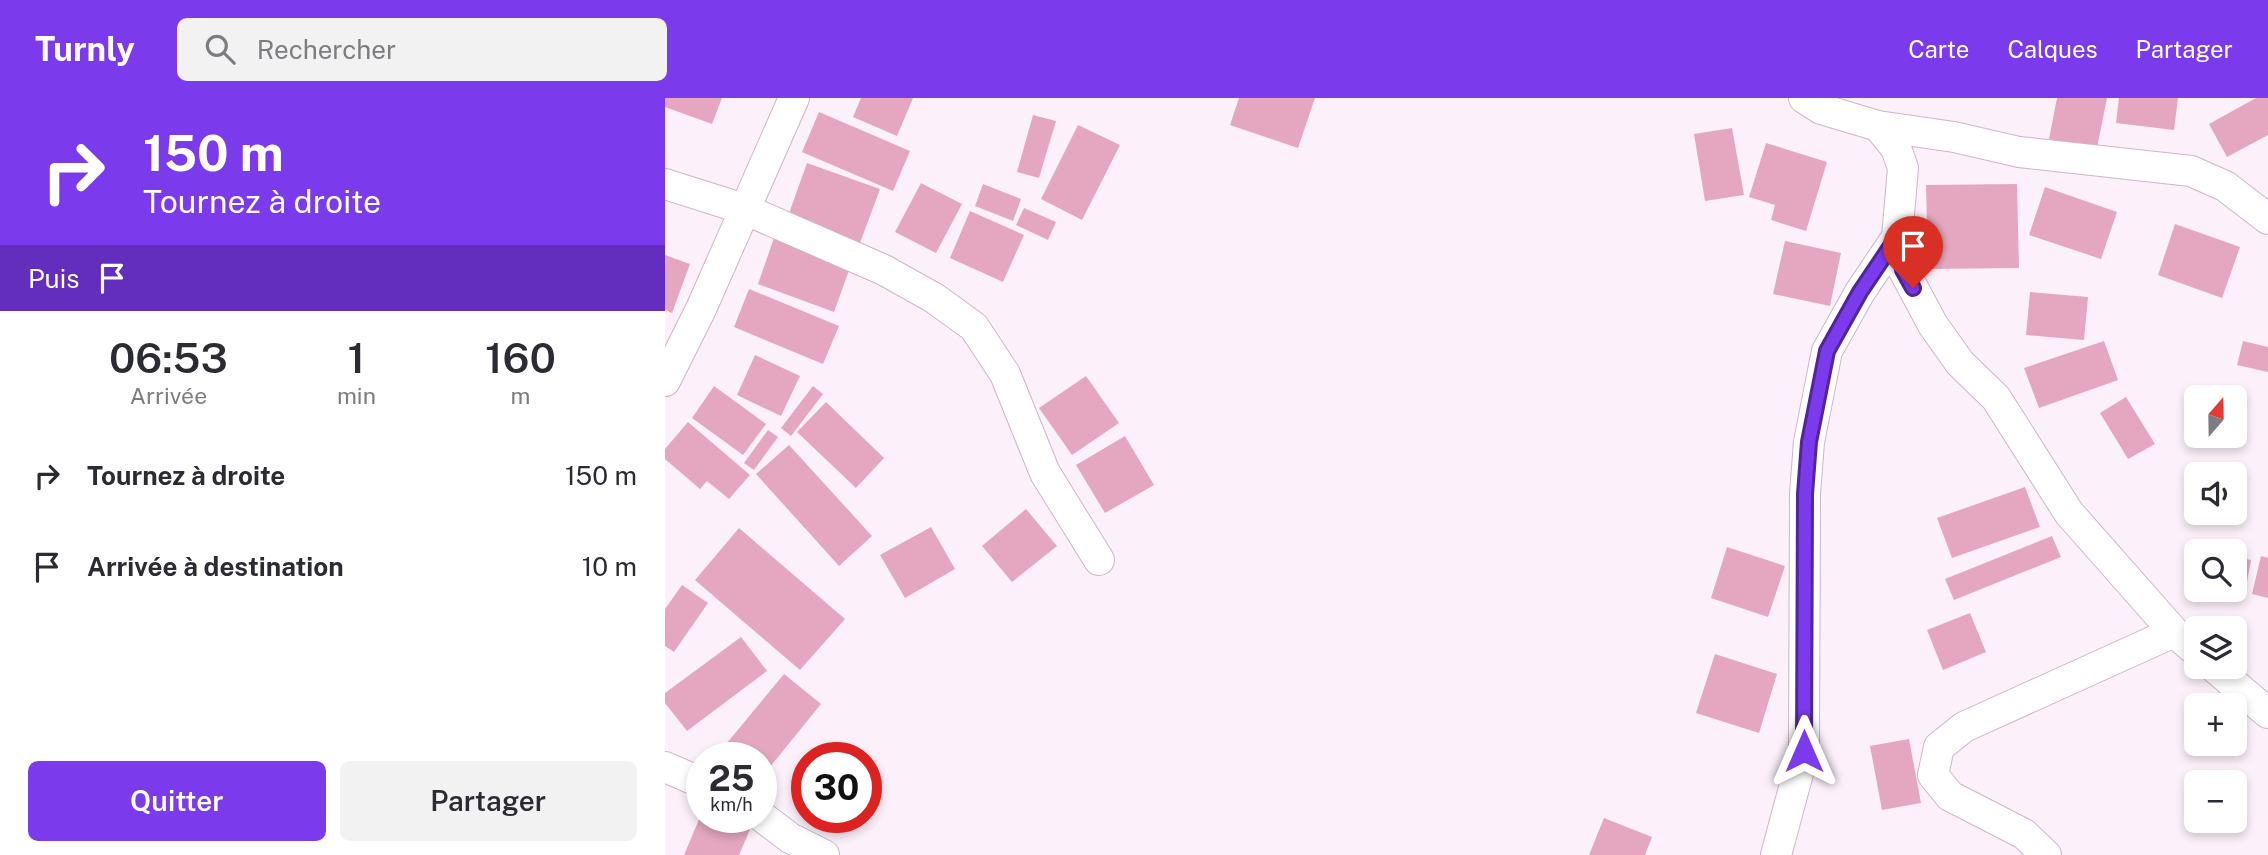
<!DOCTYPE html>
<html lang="fr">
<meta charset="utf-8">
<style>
body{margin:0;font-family:"Public Sans",sans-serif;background:#f2f2f3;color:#2b2b33;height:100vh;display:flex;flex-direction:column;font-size:26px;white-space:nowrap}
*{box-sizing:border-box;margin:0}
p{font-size:23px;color:#7c7c81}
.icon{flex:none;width:38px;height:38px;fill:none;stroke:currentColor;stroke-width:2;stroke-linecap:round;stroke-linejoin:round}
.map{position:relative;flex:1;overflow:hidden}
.side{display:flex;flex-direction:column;background:#fff;width:665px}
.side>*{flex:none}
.hud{background:#7c3aed;color:#fff;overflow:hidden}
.needle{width:46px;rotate:20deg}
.fabs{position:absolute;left:1519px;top:287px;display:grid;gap:14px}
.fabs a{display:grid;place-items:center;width:63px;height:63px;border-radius:10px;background:#fff;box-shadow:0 4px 10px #0003;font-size:35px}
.speed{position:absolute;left:21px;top:644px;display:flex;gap:14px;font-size:35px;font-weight:700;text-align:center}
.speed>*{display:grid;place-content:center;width:91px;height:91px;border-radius:50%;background:#fff;box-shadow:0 4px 10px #0003;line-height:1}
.speed small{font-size:18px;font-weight:400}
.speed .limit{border:10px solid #d22;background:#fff;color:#111}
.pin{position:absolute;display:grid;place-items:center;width:60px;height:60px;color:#fff;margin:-72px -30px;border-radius:50% 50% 50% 0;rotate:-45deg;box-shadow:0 0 7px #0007}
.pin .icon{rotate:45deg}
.me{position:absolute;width:77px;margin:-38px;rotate:0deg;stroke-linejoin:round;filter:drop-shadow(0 0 5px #0008)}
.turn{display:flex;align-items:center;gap:24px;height:147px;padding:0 28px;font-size:32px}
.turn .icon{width:91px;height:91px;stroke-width:2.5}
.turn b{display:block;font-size:49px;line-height:60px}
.then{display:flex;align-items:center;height:66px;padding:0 28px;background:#0003;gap:14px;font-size:26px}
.eta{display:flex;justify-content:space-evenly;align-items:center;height:119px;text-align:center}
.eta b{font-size:42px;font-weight:600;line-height:49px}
.action{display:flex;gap:14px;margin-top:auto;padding:14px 28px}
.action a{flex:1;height:80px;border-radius:10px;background:#7c3aed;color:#fff;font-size:28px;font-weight:600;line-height:80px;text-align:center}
.action a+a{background:#f2f2f3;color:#2b2b33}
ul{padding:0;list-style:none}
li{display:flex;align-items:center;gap:21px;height:91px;padding:0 28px}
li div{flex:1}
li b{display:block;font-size:26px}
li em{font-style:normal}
header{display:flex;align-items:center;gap:42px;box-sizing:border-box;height:98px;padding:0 35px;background:#7c3aed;color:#fff}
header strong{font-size:33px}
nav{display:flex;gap:38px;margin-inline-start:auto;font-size:24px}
.search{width:490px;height:63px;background:#f2f2f3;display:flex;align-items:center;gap:18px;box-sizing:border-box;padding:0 24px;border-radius:10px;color:#7c7c81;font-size:26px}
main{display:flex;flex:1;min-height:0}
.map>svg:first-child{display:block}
.building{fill:#e4a7bf}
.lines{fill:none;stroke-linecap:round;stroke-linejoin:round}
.minor-casing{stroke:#ceb4cb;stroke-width:32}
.minor{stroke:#fff;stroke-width:30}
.route-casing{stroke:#51269a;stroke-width:18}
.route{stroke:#7c3aed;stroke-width:12}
</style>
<header>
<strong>Turnly</strong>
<div class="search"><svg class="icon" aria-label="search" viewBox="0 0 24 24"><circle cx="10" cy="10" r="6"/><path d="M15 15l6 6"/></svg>Rechercher</div>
<nav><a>Carte</a><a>Calques</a><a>Partager</a></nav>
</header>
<main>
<section class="side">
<div class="hud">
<div class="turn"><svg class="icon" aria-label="right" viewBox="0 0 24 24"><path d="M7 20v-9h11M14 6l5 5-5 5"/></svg><div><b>150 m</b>Tournez à droite</div></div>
<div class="then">Puis<svg class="icon" aria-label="arrive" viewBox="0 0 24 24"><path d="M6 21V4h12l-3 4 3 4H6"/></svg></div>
</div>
<div class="eta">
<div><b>06:53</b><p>Arrivée</p></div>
<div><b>1</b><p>min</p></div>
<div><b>160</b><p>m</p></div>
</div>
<ul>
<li><svg class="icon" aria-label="right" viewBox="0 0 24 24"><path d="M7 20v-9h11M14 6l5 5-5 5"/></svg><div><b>Tournez à droite</b></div><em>150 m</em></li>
<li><svg class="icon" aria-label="arrive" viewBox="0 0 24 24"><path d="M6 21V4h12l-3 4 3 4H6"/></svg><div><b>Arrivée à destination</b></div><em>10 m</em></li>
</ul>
<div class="action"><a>Quitter</a><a>Partager</a></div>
</section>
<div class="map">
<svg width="1603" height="757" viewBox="0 0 1603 757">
<rect width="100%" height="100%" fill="#fcf1fb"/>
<!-- building -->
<path class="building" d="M 0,0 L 57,0 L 47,26 L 0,9 Z
M 196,0 L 248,0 L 232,38 L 188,19 Z
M 574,0 L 650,0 L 633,50 L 565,27 Z
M 1392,0 L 1442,0 L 1432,50 L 1384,41 Z
M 1454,0 L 1513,0 L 1509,32 L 1451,25 Z
M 1591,0 L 1603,0 L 1603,37 L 1562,59 L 1544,26 Z
M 154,14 L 245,53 L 228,93 L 137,54 Z
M 368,17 L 391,23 L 374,80 L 352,74 Z
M 413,27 L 455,47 L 417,122 L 376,101 Z
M 1067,30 L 1079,97 L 1040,103 L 1029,36 Z
M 1101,45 L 1162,64 L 1141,133 L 1106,122 L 1110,107 L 1084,99 Z
M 142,65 L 215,91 L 195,145 L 123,118 Z
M 256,85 L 297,106 L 271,155 L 230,134 Z
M 318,86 L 356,101 L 348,123 L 310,108 Z
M 1352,86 L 1354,170 L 1263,171 L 1261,87 Z
M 1380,89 L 1452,114 L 1436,161 L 1364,137 Z
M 359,110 L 391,124 L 383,142 L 351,127 Z
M 305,113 L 359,137 L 338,184 L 285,160 Z
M 1510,126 L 1575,149 L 1557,200 L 1493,177 Z
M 110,137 L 187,164 L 169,214 L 93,186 Z
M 1120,143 L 1176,155 L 1165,208 L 1108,196 Z
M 0,157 L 25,166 L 7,215 L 0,212 Z
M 84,191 L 174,228 L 158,266 L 69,229 Z
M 1365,194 L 1423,199 L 1419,242 L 1361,237 Z
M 1439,243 L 1453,282 L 1374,310 L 1359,270 Z
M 1578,243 L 1603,249 L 1603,274 L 1572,267 Z
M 90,257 L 135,278 L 116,318 L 72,297 Z
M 421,278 L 454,325 L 407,357 L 374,310 Z
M 49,288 L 101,326 L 78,357 L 27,320 Z
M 148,288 L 158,296 L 126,338 L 116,330 Z
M 1461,299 L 1490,346 L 1463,361 L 1435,315 Z
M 161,304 L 219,360 L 191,390 L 132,334 Z
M 23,324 L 85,377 L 64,401 L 42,383 L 35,391 L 0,361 L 0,351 Z
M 103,332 L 113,339 L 89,372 L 79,365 Z
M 460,338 L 489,387 L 440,415 L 411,367 Z
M 124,347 L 207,438 L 174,468 L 91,376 Z
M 1360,389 L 1375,429 L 1287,460 L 1272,420 Z
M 361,411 L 392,448 L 347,484 L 317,448 Z
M 266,429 L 290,471 L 240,500 L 215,457 Z
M 74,430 L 180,521 L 135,572 L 30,482 Z
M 1387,438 L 1396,459 L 1289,502 L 1280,481 Z
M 1062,449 L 1120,468 L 1103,519 L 1046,500 Z
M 1596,458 L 1603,460 L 1603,500 L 1587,496 Z
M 1570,459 L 1586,462 L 1582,484 L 1570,482 Z
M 17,487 L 43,505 L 9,554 L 0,548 L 0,511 Z
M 1305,515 L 1321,554 L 1278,572 L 1262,532 Z
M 76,539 L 102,573 L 22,633 L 0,605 L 0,595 Z
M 1050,556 L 1112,576 L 1094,635 L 1031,615 Z
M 119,576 L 156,606 L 96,680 L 96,660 L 68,660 L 57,651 Z
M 1244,641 L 1256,705 L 1217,712 L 1205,648 Z
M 35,719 L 88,719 L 90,720 L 74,757 L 19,757 Z
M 939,720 L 987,739 L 980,757 L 924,757 Z"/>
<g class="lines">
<!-- minor casing -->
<g class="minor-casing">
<path id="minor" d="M 1139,0 L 1156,11 L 1213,28 L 1289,39 L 1354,54 L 1526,73 L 1560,88 L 1603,121
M 1213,28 L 1231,50 L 1238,70 L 1232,139 L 1238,171 L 1268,227 L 1295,265 L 1331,300 L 1404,415 L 1509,534 L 1531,553
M 0,86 L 79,111 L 219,172 L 269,200 L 309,229 L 340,276 L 380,375 L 434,462
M 0,283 L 36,211 L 129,0
M 1549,569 L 1603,615
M 0,669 L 37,685
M 96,718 L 125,740 L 159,757
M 1111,757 L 1139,653 L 1140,396 L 1144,344 L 1162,253 L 1195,194 L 1232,139
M 1381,757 L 1359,736 L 1285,698 L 1268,677 L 1274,649 L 1299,629 L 1509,534"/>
</g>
<!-- minor -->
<use href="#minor" class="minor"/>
</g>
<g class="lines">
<!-- route casing -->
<g class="route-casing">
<path id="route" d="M 1139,653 L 1140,396 L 1144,344 L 1162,253 L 1195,194 L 1232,139 L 1238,172 L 1248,190"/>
</g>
<!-- route -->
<use href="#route" class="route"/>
</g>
</svg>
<div class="fabs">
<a><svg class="needle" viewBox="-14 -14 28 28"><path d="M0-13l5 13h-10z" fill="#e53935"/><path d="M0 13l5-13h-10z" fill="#7c7c81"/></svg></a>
<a><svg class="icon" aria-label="sound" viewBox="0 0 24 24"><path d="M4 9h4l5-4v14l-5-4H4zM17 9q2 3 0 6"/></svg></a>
<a><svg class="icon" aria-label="search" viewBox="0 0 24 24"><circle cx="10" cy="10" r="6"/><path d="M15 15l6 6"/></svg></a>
<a><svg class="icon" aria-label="layers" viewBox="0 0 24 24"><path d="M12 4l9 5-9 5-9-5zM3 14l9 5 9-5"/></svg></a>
<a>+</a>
<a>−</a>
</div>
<div class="speed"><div>25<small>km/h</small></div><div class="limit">30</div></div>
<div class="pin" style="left:1248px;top:190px;background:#d93025"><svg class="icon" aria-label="arrive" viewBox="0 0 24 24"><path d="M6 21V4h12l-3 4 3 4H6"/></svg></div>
<svg class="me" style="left:1139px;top:653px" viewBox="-20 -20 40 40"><path d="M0-17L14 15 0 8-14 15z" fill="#7c3aed" stroke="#fff" stroke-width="4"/></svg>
</div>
</main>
